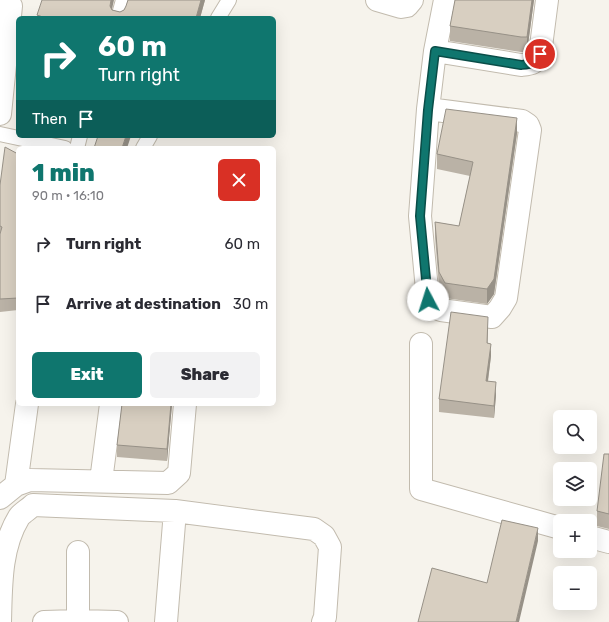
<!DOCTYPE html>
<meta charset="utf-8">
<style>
body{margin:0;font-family:Rubik,sans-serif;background:#f2f2f3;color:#2b2b33;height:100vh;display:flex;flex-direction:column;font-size:15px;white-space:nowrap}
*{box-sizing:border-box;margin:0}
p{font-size:13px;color:#7c7c81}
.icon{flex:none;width:22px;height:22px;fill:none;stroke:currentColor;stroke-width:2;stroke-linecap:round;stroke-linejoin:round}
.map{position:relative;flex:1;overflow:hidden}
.sheet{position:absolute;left:16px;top:146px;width:260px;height:260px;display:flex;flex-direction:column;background:#fff;border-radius:6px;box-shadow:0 4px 16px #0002}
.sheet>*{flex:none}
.top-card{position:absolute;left:16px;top:16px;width:260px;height:122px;border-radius:6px;box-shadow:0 4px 16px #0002;background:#0f766e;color:#fff;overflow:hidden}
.tools{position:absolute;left:553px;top:410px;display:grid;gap:8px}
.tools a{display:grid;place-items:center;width:44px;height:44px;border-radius:6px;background:#fff;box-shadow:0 4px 16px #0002;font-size:20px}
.pin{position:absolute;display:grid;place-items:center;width:34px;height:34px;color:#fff;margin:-17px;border:2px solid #fff;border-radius:50%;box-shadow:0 1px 4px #0007}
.me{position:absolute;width:44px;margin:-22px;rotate:355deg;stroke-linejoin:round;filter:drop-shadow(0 0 3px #0008)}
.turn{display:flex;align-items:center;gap:14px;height:84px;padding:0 16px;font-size:18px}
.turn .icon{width:52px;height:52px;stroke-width:2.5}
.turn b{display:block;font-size:28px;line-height:34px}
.then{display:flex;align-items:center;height:38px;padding:0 16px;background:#0003;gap:8px;font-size:15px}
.round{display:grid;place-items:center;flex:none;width:42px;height:42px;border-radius:6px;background:#f2f2f3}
.summary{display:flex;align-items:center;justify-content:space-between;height:68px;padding:0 16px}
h1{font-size:24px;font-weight:800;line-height:30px;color:#0f766e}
.button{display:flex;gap:8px;margin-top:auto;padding:8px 16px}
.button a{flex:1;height:46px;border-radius:6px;background:#0f766e;color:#fff;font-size:16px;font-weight:800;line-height:46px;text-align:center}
.button a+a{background:#f2f2f3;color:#2b2b33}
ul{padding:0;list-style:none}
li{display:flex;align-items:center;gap:12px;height:60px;padding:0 16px}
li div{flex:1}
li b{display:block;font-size:15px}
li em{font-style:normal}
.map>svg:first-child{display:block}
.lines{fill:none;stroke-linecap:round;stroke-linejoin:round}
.lane-casing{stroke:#c2bbae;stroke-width:16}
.street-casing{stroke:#c2bbae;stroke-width:24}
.lane{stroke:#fff;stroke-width:14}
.street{stroke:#fff;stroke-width:22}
.wall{fill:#bab2a6}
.shaded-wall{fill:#979187}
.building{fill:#d8cfc1;stroke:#979187}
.route-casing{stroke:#0a4d48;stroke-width:10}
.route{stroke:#0f766e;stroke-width:7}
</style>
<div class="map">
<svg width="609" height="622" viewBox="0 0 609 622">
<rect width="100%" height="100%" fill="#f6f3ec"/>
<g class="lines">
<!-- lane casing -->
<g class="lane-casing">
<path id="lane" d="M 118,18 L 123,0
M 218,18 L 229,0
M 0,134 L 65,148
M 77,148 L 80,136
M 143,148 L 150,136"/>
</g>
<!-- street casing -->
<g class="street-casing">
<path id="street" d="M 377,0 L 401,7 L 407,6 L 412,0
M 0,4 L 11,6 L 0,114
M 435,51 L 521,65 C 531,64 535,64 540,54 L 547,0
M 428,109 L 522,121 L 528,125 L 530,130 L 506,298 L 500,308 L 492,317 L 441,310 L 432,306 L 428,300 L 420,216 L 428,109 L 435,51 L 445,0
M 421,344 L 421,489 L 560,528
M 101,481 L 111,404
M 16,485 L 27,404
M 0,498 L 16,485 L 30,480 L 168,483 L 179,473 L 185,404
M 590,537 L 609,542
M 78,621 L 78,552
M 0,622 C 1,587 0,548 19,517 C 22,513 29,509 33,505 L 175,511 L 314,529 L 324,536 L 330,547 L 325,617 L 323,622
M 44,622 L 78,621 L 117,622
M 166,622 L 175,511"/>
</g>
<!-- lane -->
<use href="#lane" class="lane"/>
<!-- street -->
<use href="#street" class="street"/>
</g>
<!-- wall -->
<path class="wall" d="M 128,0 L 205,0 L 200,18 L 37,18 L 37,15 L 112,10 L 120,12 L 124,10 L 126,6 Z
M 455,0 L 534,0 L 527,52 L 521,52 L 450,41 L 450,26 Z
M 517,133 L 494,294 L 487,304 L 445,298 L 439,287 L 435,237 L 435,222 L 459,226 L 470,176 L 437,169 L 437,154 Z
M 132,136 L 140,136 L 139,138 Z
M 18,154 L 18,310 L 0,312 L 0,185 Z
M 488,329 L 487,343 L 491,356 L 488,382 L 496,395 L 494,418 L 439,412 L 439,399 Z
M 172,404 L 167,461 L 117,457 L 117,445 Z
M 609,454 L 609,529 L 597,526 L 597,511 Z"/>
<!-- shaded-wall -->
<path class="shaded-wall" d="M 111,0 L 114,0 L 110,18 L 110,6 Z
M 201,0 L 205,0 L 200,18 L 196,18 Z
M 532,0 L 534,0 L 527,52 L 527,37 Z
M 517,118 L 517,133 L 494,294 L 487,304 L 487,289 Z
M 126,136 L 131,136 L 127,148 L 122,148 Z
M 488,317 L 488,329 L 487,355 L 487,343 Z
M 491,344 L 491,356 L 486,394 L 486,381 Z
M 496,382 L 496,395 L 494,418 L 494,406 Z
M 171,404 L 172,404 L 167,461 L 167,449 Z
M 538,528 L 538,541 L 519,622 L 516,622 Z"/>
<!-- building -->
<path class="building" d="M 42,0 L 111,0 L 110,6 L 112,10 L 120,12 L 124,10 L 126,6 L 128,0 L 201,0 L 196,18 L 46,18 L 37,15 Z
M 455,0 L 532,0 L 527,37 L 521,37 L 450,26 Z
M 446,109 L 517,118 L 494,279 L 487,289 L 445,283 L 439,272 L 435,222 L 459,226 L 473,162 L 437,154 Z
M 98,136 L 126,136 L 122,148 L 94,148 Z
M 5,147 L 18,154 L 18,298 L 0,299 L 0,234 L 2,227 L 0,226 L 0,185 Z
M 451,312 L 488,317 L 487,343 L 491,344 L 486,381 L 496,382 L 494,406 L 439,399 Z
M 122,404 L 171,404 L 167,449 L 117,445 Z
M 604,454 L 609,454 L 609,514 L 597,511 Z
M 502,520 L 538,528 L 516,622 L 418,622 L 432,568 L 487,583 Z"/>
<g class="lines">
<!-- route casing -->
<g class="route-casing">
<path id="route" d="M 428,300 L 420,216 L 428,110 L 435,51 L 521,65 C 531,64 535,64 540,54"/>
</g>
<!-- route -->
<use href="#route" class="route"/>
</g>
</svg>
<div class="tools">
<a><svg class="icon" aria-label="search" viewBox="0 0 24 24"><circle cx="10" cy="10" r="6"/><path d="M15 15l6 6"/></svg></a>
<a><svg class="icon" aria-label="layers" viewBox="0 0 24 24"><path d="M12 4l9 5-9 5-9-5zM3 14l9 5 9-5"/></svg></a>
<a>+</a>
<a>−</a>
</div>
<div class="pin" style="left:540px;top:54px;background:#d93025"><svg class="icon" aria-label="arrive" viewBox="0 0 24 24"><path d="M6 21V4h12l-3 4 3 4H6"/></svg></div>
<svg class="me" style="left:428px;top:300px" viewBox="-20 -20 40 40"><circle r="19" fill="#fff"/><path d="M0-13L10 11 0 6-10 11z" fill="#0f766e"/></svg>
<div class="top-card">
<div class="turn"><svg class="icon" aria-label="right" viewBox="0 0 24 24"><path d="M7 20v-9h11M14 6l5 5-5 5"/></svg><div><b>60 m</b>Turn right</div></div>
<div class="then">Then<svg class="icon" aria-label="arrive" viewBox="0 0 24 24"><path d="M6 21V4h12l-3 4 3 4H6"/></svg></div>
</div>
<section class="sheet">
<div class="summary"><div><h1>1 min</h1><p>90 m · 16:10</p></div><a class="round" style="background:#d93025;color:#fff"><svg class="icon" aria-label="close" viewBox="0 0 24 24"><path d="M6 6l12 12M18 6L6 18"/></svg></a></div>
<ul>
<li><svg class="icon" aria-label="right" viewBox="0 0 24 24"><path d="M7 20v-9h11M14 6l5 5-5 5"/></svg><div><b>Turn right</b></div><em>60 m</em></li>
<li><svg class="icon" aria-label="arrive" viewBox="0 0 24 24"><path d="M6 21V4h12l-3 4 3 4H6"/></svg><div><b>Arrive at destination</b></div><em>30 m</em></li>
</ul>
<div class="button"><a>Exit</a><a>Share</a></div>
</section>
</div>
